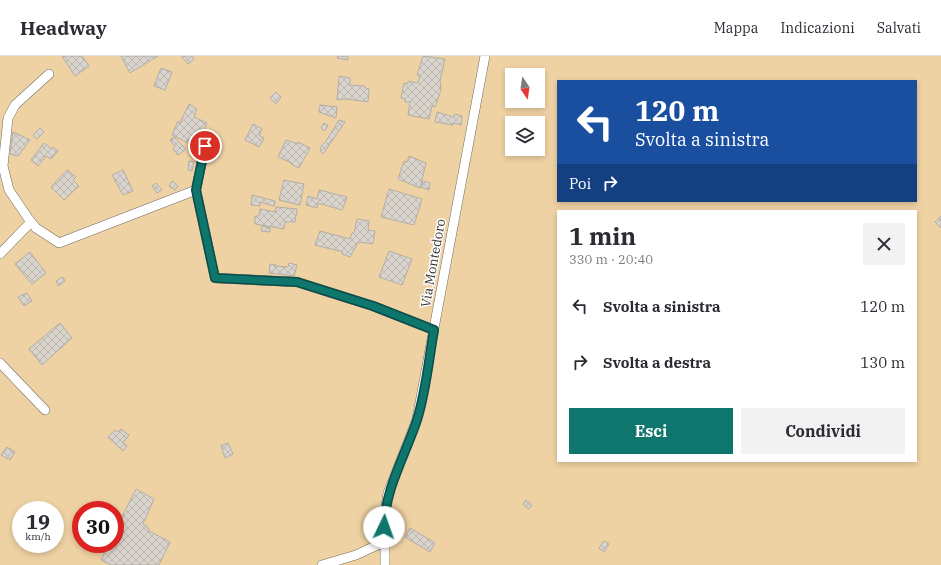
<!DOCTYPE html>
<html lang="it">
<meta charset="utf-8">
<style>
body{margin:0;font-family:"IBM Plex Serif",serif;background:#f2f2f3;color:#2b2b33;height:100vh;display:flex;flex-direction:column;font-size:15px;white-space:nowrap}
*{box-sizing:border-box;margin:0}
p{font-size:13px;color:#7c7c81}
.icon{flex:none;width:22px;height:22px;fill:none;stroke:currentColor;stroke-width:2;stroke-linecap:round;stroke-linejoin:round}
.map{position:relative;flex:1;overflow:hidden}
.side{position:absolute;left:557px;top:154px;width:360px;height:252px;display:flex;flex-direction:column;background:#fff;border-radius:0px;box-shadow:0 2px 6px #0003}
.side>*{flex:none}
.hud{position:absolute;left:557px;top:24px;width:360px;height:122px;border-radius:0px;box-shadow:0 2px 6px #0003;background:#1a4fa0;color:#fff;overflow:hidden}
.needle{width:26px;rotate:167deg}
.fabs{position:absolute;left:505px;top:12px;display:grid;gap:8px}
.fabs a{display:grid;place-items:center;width:40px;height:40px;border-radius:0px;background:#fff;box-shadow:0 2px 6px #0003;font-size:20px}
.speed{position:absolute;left:12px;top:445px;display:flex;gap:8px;font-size:20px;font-weight:700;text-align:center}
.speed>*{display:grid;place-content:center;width:52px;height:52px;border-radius:50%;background:#fff;box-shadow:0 2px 6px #0003;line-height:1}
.speed small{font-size:10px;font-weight:400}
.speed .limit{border:6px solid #d22;background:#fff;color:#111}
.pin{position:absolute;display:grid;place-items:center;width:34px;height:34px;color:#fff;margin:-17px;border:2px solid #fff;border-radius:50%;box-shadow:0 1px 4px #0007}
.me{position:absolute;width:44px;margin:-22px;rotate:3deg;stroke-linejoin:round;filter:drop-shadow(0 0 3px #0008)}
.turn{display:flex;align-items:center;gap:14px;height:84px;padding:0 12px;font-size:18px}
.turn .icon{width:52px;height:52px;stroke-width:2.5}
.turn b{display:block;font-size:28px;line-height:34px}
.then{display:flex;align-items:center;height:38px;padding:0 12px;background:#0003;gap:8px;font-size:15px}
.round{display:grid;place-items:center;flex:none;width:42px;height:42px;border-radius:0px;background:#f2f2f3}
.summary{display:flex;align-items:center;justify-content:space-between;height:68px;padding:0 12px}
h1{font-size:24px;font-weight:800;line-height:30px}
.cta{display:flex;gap:8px;margin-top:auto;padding:8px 12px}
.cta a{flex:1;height:46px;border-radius:0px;background:#0f766e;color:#fff;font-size:16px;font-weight:800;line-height:46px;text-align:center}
.cta a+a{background:#f2f2f3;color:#2b2b33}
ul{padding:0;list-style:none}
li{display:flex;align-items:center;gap:12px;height:56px;padding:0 12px}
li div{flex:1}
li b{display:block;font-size:15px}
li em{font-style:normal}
header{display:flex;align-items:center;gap:24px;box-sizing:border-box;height:56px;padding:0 20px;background:#fff;border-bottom:1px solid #e1e1e2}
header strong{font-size:19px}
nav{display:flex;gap:22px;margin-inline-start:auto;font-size:14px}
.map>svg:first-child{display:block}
.park{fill:#efd2a3;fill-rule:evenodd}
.building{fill:url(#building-cross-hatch);stroke:#b2ada5}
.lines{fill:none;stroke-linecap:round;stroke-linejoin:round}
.street-casing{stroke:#716c65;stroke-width:10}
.street{stroke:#fff;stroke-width:9}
.route-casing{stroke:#0a4d48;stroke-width:10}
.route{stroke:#0f766e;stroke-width:7}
.labels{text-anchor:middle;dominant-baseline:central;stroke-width:3;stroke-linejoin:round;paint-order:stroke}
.street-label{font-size:13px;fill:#34322f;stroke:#fefefe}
</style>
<header>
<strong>Headway</strong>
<nav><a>Mappa</a><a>Indicazioni</a><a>Salvati</a></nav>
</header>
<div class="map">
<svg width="941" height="509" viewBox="0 0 941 509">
<defs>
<pattern id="building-cross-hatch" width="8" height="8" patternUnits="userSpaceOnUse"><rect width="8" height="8" fill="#dad5cc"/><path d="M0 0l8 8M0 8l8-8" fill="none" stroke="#bcb7b0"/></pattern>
</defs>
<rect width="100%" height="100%" fill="#f6f0e8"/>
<!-- park -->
<path class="park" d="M 0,0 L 941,0 L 941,509 L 0,509 ZM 512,19 L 538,19 L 538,45 L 512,45 ZM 558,25 L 916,25 L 916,145 L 558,145 ZM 512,67 L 538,67 L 538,93 L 512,93 ZM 558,155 L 916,155 L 916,405 L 558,405 ZM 21,454 L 55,454 L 55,488 L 21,488 ZM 81,454 L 115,454 L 115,488 L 81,488 Z"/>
<!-- building -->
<path class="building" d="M 62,0 L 82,0 L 89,10 L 75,20 Z
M 121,0 L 158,0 L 130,17 Z
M 181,0 L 192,0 L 194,3 L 188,8 Z
M 338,0 L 348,0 L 348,4 L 337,2 Z
M 423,0 L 445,3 L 440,25 L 441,34 L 435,51 L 432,50 L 429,63 L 408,59 L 410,46 L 405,46 L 405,43 L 401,42 L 404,27 L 408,28 L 408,25 L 418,27 L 420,19 L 417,19 Z
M 161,12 L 172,16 L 165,34 L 154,30 Z
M 339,20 L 350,22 L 350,29 L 365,30 L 365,32 L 369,33 L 368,46 L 346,43 L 337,44 Z
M 276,36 L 281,41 L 276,48 L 270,42 Z
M 189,48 L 197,53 L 194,61 L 207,67 L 202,78 L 196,76 L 190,88 L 172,79 L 178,65 L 180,67 Z
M 320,49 L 337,51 L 336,62 L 319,56 Z
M 437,56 L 454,61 L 455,58 L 462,60 L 461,69 L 453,67 L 453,69 L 435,66 Z
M 339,64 L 345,66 L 323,98 L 321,96 L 320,91 L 326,85 Z
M 324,67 L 328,69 L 325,75 L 321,72 Z
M 253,68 L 262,73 L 259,79 L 264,82 L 259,91 L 245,84 Z
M 40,72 L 44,76 L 37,83 L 33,79 Z
M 13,76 L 30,84 L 18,100 L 10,98 Z
M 174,81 L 186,93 L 178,99 L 173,93 L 175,91 L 170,84 Z
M 286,84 L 298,88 L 298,86 L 310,92 L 299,112 L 291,108 L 292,107 L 278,101 Z
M 44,87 L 51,93 L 53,91 L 58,95 L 51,103 L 46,100 L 38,110 L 31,104 Z
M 409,100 L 426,107 L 420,132 L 398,123 L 404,105 L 407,106 Z
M 189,105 L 194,106 L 192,115 L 188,114 Z
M 67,114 L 76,121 L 73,124 L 79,130 L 64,144 L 51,131 Z
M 123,114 L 133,135 L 123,139 L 112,119 Z
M 284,124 L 304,128 L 300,149 L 279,144 Z
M 172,125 L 178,130 L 175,134 L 169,130 Z
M 423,125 L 430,127 L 429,134 L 421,131 Z
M 156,127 L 162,134 L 157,137 L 152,130 Z
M 389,133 L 422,143 L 414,169 L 381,161 Z
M 319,134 L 347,141 L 342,154 L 318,147 L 317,152 L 306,149 L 308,140 L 317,143 Z
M 252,139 L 275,145 L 274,150 L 260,146 L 260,150 L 251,149 Z
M 276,151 L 297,153 L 295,166 L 285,166 L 284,173 L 255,168 L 255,160 L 259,160 L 260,153 L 275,156 Z
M 941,160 L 941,172 L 935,166 Z
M 357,163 L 369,165 L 368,174 L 375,175 L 373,188 L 358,186 L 350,201 L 342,198 L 343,196 L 315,189 L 320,175 L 350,183 L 352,177 L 354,177 Z
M 262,170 L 270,172 L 270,176 L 261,175 Z
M 389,195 L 412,203 L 402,229 L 379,221 Z
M 30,196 L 46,217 L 32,228 L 15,208 Z
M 289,207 L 297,209 L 294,220 L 269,217 L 270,208 L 276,209 L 275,210 L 288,211 Z
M 63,221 L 65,225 L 58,230 L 56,225 Z
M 27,237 L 32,245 L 24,250 L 18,241 Z
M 60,267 L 72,282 L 42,309 L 29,293 Z
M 121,373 L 129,379 L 123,387 L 127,390 L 123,395 L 108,381 L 115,374 L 118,376 Z
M 228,387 L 233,398 L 225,402 L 221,390 Z
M 7,391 L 15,396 L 10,404 L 1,399 Z
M 136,433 L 154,443 L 143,468 L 147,470 L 149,475 L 170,486 L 159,509 L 111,509 L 101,504 L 109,488 L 115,488 L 115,475 Z
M 526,444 L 532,449 L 529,453 L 523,448 Z
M 410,472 L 435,487 L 430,496 L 405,481 Z
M 604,485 L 609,488 L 604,496 L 599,492 Z"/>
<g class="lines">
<!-- street casing -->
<g class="street-casing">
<path id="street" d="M 49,18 L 15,49 L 8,62 L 3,110 L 9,134 L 28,162 L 36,172 L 59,187 L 196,134
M 205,90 L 196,134 L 215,222 L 297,226 L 373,250 L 434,274
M 0,198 L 31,166
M 0,307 L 45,354
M 322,509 L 356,499 L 384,486
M 385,509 L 385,456 L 388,437 L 417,363 L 485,0"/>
</g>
<!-- street -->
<use href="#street" class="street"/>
</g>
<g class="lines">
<!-- route casing -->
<g class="route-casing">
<path id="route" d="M 205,90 L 196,134 L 215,222 L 297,226 L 373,250 L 434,274 C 429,302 426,336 417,364 C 405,400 385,433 384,471"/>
</g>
<!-- route -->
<use href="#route" class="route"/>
</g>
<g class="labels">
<!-- street labels -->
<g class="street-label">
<text transform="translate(433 207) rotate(-80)">Via Montedoro</text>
</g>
</g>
</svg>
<div class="fabs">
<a><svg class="needle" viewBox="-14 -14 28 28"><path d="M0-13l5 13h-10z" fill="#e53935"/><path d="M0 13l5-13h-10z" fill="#7c7c81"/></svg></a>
<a><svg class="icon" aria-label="layers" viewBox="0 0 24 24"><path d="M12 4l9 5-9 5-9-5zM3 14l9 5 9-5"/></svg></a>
</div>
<div class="speed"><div>19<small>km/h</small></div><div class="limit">30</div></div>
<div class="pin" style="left:205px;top:90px;background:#d93025"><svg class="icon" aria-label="arrive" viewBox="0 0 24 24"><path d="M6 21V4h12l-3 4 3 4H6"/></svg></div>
<svg class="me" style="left:384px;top:471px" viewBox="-20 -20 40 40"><circle r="19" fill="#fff"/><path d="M0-13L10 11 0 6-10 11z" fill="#0f766e"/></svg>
<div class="hud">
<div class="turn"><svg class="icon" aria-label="left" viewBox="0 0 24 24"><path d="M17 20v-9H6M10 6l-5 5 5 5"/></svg><div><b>120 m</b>Svolta a sinistra</div></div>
<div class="then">Poi<svg class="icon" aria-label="right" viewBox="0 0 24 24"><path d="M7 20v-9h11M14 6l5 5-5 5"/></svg></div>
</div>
<section class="side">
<div class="summary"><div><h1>1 min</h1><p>330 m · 20:40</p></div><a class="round"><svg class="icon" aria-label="close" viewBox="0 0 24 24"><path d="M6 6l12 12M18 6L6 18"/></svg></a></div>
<ul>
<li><svg class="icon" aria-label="left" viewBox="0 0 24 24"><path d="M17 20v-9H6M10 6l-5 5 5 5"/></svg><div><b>Svolta a sinistra</b></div><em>120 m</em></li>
<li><svg class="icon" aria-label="right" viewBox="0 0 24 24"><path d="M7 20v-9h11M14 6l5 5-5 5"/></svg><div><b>Svolta a destra</b></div><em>130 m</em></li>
</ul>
<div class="cta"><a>Esci</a><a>Condividi</a></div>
</section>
</div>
